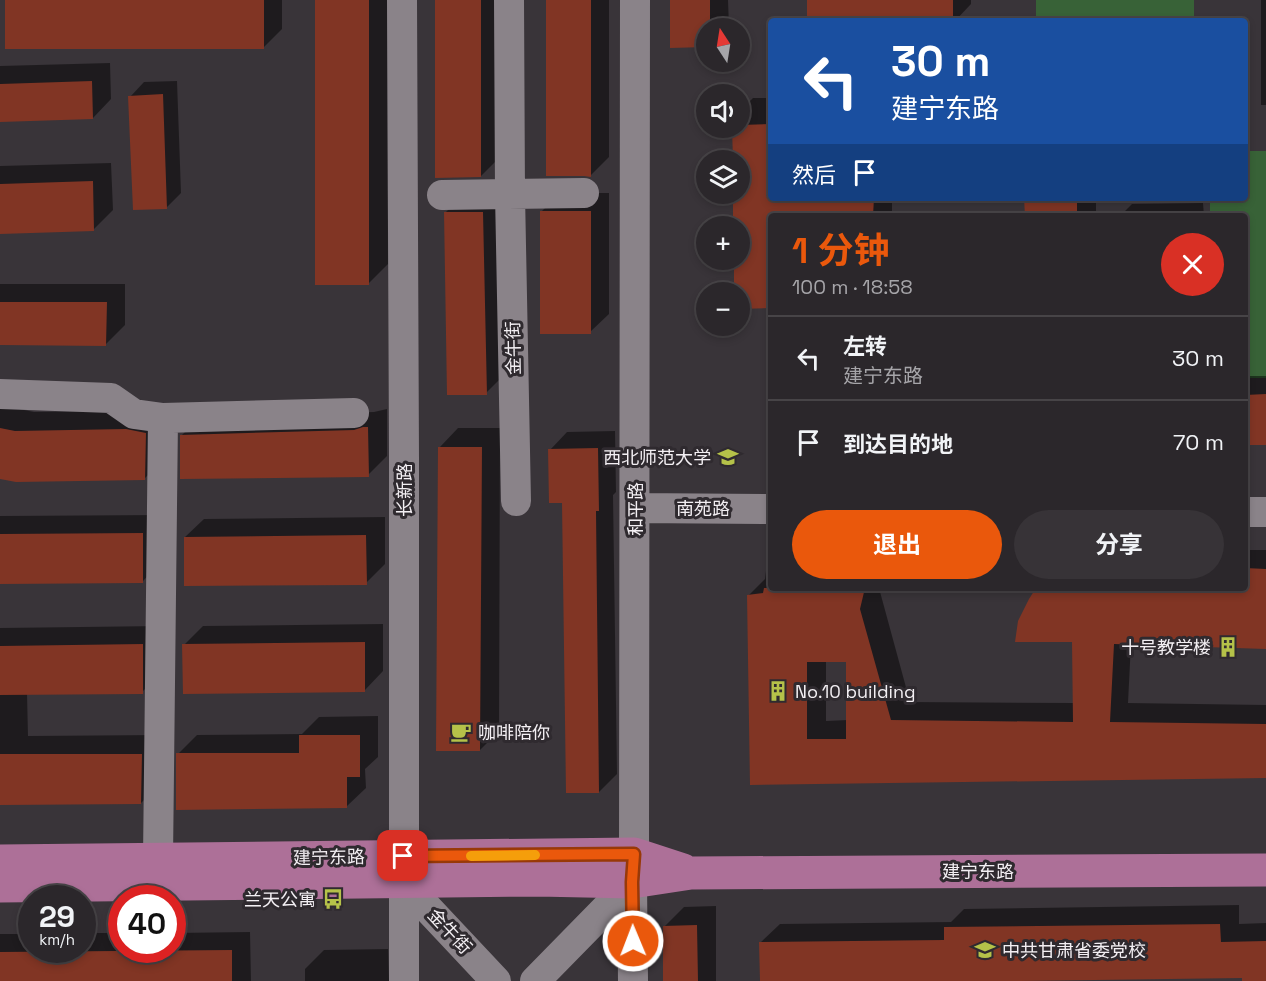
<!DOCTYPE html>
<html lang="zh">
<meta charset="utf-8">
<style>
body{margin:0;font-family:"Space Grotesk","Noto Sans SC",sans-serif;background:#373337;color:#f1f3f6;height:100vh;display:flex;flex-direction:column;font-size:22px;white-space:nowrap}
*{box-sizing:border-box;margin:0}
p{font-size:20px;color:#a6a5a9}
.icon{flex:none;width:33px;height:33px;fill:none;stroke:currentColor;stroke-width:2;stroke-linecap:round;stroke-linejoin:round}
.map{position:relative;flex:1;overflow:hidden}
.details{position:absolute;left:768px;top:213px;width:480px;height:378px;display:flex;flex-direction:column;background:#2b272b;border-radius:6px;box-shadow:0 3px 9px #0003,0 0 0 2px #474447}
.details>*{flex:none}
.hud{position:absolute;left:768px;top:18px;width:480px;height:183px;border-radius:6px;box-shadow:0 3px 9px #0003,0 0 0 2px #474447;background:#1a4fa0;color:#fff;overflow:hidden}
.needle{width:39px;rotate:348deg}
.fabs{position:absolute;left:696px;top:18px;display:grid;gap:12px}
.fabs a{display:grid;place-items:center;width:54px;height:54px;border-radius:50%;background:#2b272b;box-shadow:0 3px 9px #0003,0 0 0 2px #474447;font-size:30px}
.speed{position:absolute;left:18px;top:885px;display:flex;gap:12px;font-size:30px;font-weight:700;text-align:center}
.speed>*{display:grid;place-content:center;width:78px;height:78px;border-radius:50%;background:#2b272b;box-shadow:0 3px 9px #0003,0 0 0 2px #474447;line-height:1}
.speed small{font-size:15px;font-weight:400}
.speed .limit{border:9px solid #d22;background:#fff;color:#111}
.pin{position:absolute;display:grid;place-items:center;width:51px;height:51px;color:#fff;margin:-26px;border-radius:12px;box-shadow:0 3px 9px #0006}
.me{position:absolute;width:66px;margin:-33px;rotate:359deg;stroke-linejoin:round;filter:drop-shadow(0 0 4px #0008)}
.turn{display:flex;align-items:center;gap:21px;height:126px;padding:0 24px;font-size:27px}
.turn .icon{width:78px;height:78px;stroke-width:2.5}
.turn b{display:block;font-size:42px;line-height:51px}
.then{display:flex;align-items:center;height:57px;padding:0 24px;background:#0003;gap:12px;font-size:22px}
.round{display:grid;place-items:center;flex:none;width:63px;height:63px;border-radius:32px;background:#373337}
.summary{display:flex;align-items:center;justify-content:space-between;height:102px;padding:0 24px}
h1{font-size:36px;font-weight:700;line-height:45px;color:#ea580c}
.primary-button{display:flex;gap:12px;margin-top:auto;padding:12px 24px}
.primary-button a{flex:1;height:69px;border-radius:36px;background:#ea580c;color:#fff;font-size:24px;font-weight:700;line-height:69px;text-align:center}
.primary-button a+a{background:#373337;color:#f1f3f6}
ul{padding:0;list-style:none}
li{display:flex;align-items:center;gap:18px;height:84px;padding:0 24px;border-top:2px solid #474447}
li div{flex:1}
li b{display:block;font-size:22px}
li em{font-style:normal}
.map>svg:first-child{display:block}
.green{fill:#386237}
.shadow{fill:#0007;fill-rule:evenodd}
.building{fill:#813524;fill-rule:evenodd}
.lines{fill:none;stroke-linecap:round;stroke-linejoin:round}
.minor{stroke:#8a8389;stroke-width:30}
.major{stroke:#ad7098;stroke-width:33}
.route-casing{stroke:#983908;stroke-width:15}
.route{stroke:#ea580c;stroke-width:10}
.slow{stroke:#f59e0b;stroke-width:10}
.labels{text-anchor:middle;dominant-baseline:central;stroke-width:6;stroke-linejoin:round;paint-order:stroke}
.street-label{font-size:18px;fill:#f3eff3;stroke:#2f2a2f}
.poi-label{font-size:18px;fill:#f3eff3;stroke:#2f2a2f;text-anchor:end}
</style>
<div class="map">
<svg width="1266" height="981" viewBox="0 0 1266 981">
<rect width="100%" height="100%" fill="#393439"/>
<!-- green -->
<path class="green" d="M 1036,0 L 1194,0 L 1194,21 L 1036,21 Z
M 1245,151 L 1266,151 L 1266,378 L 1245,378 L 1245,216 L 1210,216 L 1210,198 L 1245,198 Z"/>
<!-- shadow -->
<path class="shadow" d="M 7,0 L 282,0 L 282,29 L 264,47 Z
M 316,0 L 387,0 L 388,264 L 369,283 Z
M 437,0 L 500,0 L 500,157 L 481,176 Z
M 548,0 L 609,0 L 609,157 L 590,176 Z
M 671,0 L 728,0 L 729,27 L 727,28 L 706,28 L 706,46 L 672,46 Z
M 809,0 L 971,0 L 971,4 L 955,21 L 809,21 Z
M 1261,0 L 1266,0 L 1266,105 L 1261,105 Z
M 110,63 L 111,99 L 93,118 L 0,121 L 0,66 Z
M 177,81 L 181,193 L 167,207 L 130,97 L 144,82 Z
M 753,98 L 769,98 L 769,106 L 771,106 L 771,198 L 892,198 L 892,216 L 771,216 L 771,307 L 740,307 L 740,292 L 735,292 L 735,260 L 740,260 L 740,226 L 735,226 L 735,194 L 740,194 L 740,160 L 734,160 L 734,128 L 740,128 L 740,111 Z
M 111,163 L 113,210 L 94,229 L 0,232 L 0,166 Z
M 502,193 L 505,374 L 486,393 L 445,213 L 464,194 Z
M 560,193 L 609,193 L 609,314 L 590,332 L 541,212 Z
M 1026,198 L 1096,198 L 1096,216 L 1026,216 Z
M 1203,203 L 1204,216 L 1120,216 L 1132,204 Z
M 0,284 L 125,284 L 125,325 L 106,344 L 0,344 Z
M 1245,376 L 1266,376 L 1266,443 L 1245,443 Z
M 0,405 L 34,412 L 146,411 L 163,460 L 144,479 L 0,477 Z
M 387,409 L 387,456 L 368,475 L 182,435 L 200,417 L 374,412 Z
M 458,428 L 500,428 L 499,731 L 480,750 L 440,447 Z
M 615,431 L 616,492 L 613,495 L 617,774 L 599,792 L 564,502 L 550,450 L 567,432 Z
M 161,515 L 161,562 L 143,581 L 0,583 L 0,516 Z
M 385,517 L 385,564 L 366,583 L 185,537 L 204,519 Z
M 1245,550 L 1266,550 L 1266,647 L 1131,643 L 1128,703 L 1266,705 L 1266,777 L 751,784 L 748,596 L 765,579 L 766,571 L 771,566 L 771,588 L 879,588 L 910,702 L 1074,703 L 1074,641 L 1038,588 L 1245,588 ZM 826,661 L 848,661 L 848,720 L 826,721 Z
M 383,624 L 383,671 L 365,690 L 184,645 L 203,626 Z
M 161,626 L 161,673 L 142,692 L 27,693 L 28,736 L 160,735 L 160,784 L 141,803 L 0,804 L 0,628 Z
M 378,716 L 378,757 L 365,769 L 366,788 L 347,806 L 178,754 L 197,735 L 302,734 L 319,717 Z
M 1239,905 L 1239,924 L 1266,923 L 1266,981 L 1244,981 L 1244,977 L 941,981 L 761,981 L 761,942 L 780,924 L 951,922 L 964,909 Z
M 716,906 L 716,981 L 665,981 L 665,926 L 684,907 Z
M 250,932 L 251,981 L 0,981 L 0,934 L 32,934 L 32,950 L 82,950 L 82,933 L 122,933 L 122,950 L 172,950 L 172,933 Z
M 388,949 L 389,981 L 305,981 L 305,969 L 324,950 Z"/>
<!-- building -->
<path class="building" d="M 5,0 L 264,0 L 264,49 L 5,49 Z
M 315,0 L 369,0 L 369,285 L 315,285 Z
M 435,0 L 481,0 L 481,177 L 435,178 Z
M 546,0 L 591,0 L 591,177 L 584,176 L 546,176 Z
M 670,0 L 710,0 L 710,28 L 706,28 L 706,47 L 670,48 Z
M 807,0 L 953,0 L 953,21 L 807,21 Z
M 92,81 L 93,119 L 0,122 L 0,84 Z
M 163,94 L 167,209 L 133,210 L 128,96 Z
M 771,124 L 771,198 L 874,198 L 873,216 L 771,216 L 771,308 L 740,309 L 740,292 L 734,292 L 734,260 L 740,260 L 740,226 L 733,226 L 733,194 L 740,194 L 740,160 L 733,160 L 732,128 L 740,128 L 740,125 Z
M 93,181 L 94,231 L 0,234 L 0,184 Z
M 1024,198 L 1077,198 L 1077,216 L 1025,216 Z
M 540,211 L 591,211 L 591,334 L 540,334 Z
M 444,212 L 483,212 L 487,395 L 447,395 Z
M 0,302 L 107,302 L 106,346 L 0,345 Z
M 1266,394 L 1266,445 L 1245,445 L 1245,395 Z
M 363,427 L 368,427 L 369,477 L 180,479 L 180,435 L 354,430 Z
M 0,428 L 15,431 L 126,429 L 146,433 L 145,480 L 16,482 L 0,479 Z
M 438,447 L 482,447 L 480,751 L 436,751 Z
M 598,448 L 599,511 L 596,511 L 599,793 L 566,793 L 562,503 L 549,503 L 548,449 Z
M 143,533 L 143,583 L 0,584 L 0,534 Z
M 366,535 L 367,585 L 184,586 L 184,537 Z
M 1245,568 L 1266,569 L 1266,649 L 1114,644 L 1110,722 L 1266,724 L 1266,778 L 750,785 L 747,595 L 763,593 L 764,588 L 865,588 L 860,609 L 891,720 L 1073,722 L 1072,642 L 1015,642 L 1018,621 L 1029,599 L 1036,588 L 1245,588 ZM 807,662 L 846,662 L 846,739 L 807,739 Z
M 365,642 L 365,692 L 183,694 L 182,644 Z
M 143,644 L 143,694 L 0,695 L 0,646 Z
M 299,735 L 360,735 L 360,777 L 347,777 L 347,808 L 176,810 L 176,753 L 299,753 Z
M 0,754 L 142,754 L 141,804 L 0,805 Z
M 1220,924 L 1221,942 L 1266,941 L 1266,981 L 1242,981 L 1242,978 L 1022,981 L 760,981 L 759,942 L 944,940 L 944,927 Z
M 697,925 L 698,981 L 663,981 L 663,926 Z
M 232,950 L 232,981 L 0,981 L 0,952 Z"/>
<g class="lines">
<!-- minor -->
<path class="minor" d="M 402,0 L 404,457 L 404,981
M 509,0 L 510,194 L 516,501
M 442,195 L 584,193
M 0,394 L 111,398 L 134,414 L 163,418 L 158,859
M 163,418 L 354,413
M 635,508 L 771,509
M 1245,512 L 1266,512
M 403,882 L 496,981
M 535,981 L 632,882
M 633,981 L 632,882 L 634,854 L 635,0"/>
<!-- major -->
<path class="major" d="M 0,861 L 634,854 L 683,870
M 0,886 L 538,880 L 632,882 L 691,873 L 1266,870"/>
</g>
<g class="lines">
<!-- route casing -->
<g class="route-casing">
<path id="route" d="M 403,856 L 634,854 L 632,882 L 633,941"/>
</g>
<!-- route -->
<use href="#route" class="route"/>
<!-- slow -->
<path class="slow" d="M 471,856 L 535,855"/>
</g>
<!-- icons -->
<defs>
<g id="university-bare" transform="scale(1.62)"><path d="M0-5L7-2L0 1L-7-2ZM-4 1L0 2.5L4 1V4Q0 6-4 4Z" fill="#b5c249" stroke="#2f2a2f" stroke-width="2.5" paint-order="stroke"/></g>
<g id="building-bare" transform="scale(1.62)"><path d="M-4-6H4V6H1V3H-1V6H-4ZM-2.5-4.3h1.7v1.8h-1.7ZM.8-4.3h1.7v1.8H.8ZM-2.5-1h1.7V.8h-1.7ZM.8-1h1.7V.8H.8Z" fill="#b5c249" stroke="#2f2a2f" stroke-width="2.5" paint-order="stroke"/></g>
<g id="cafe-bare" transform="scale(1.62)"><path d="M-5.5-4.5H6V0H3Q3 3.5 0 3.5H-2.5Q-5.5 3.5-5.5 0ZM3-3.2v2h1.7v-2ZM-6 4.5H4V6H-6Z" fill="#b5c249" stroke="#2f2a2f" stroke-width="2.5" paint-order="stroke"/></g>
<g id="bus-bare" transform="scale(1.62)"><path d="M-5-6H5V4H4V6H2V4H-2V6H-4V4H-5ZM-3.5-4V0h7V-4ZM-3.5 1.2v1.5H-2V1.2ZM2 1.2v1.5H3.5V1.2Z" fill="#b5c249" stroke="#2f2a2f" stroke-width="2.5" paint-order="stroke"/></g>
</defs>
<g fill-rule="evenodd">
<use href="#university-bare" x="728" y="457"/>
<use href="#building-bare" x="1228" y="647"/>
<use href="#building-bare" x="778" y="691"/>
<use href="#cafe-bare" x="461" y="732"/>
<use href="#bus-bare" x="333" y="899"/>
<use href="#university-bare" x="985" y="950"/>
</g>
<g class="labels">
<!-- street labels -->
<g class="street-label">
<text transform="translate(513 348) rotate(-91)">金牛街</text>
<text transform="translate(404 490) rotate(-90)">长新路</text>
<text x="703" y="508">南苑路</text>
<text transform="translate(635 509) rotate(-90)">和平路</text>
<text transform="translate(329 857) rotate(-1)">建宁东路</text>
<text x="978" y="871">建宁东路</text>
<text transform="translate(450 931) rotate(47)">金牛街</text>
</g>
<!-- poi labels -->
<g class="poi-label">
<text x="711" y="457">西北师范大学</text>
<text x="1211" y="647">十号教学楼</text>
<text x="795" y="691" text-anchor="start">No.10 building</text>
<text x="478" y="732" text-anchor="start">咖啡陪你</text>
<text x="316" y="899">兰天公寓</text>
<text x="1002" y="950" text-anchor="start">中共甘肃省委党校</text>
</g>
</g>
</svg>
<div class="fabs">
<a><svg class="needle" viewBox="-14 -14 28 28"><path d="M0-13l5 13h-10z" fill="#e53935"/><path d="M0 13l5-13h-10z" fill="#a6a5a9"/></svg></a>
<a><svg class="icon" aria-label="sound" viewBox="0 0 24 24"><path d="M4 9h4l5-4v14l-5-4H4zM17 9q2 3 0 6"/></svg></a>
<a><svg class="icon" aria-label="layers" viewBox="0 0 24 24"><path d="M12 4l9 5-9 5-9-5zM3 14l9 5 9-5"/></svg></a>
<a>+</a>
<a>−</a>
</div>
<div class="speed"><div>29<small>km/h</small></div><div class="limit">40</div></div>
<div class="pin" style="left:403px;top:856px;background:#d93025"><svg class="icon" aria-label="arrive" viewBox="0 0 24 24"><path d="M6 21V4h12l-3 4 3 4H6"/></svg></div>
<svg class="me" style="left:633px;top:941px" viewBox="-20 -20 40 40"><circle r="17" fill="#ea580c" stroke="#fff" stroke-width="3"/><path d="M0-11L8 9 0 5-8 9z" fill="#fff"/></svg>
<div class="hud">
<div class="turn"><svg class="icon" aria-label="left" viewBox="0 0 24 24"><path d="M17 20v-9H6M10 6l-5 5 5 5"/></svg><div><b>30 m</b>建宁东路</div></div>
<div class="then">然后<svg class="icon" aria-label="arrive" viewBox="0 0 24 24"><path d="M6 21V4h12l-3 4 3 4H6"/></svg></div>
</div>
<section class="details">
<div class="summary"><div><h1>1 分钟</h1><p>100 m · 18:58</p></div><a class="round" style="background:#d93025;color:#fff"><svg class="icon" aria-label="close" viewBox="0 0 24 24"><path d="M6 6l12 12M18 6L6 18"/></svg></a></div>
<ul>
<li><svg class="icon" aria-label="left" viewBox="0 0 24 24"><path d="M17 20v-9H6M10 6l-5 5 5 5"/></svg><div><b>左转</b><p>建宁东路</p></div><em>30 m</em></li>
<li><svg class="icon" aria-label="arrive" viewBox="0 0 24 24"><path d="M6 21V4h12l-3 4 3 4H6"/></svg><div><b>到达目的地</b></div><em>70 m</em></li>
</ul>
<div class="primary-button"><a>退出</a><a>分享</a></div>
</section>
</div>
